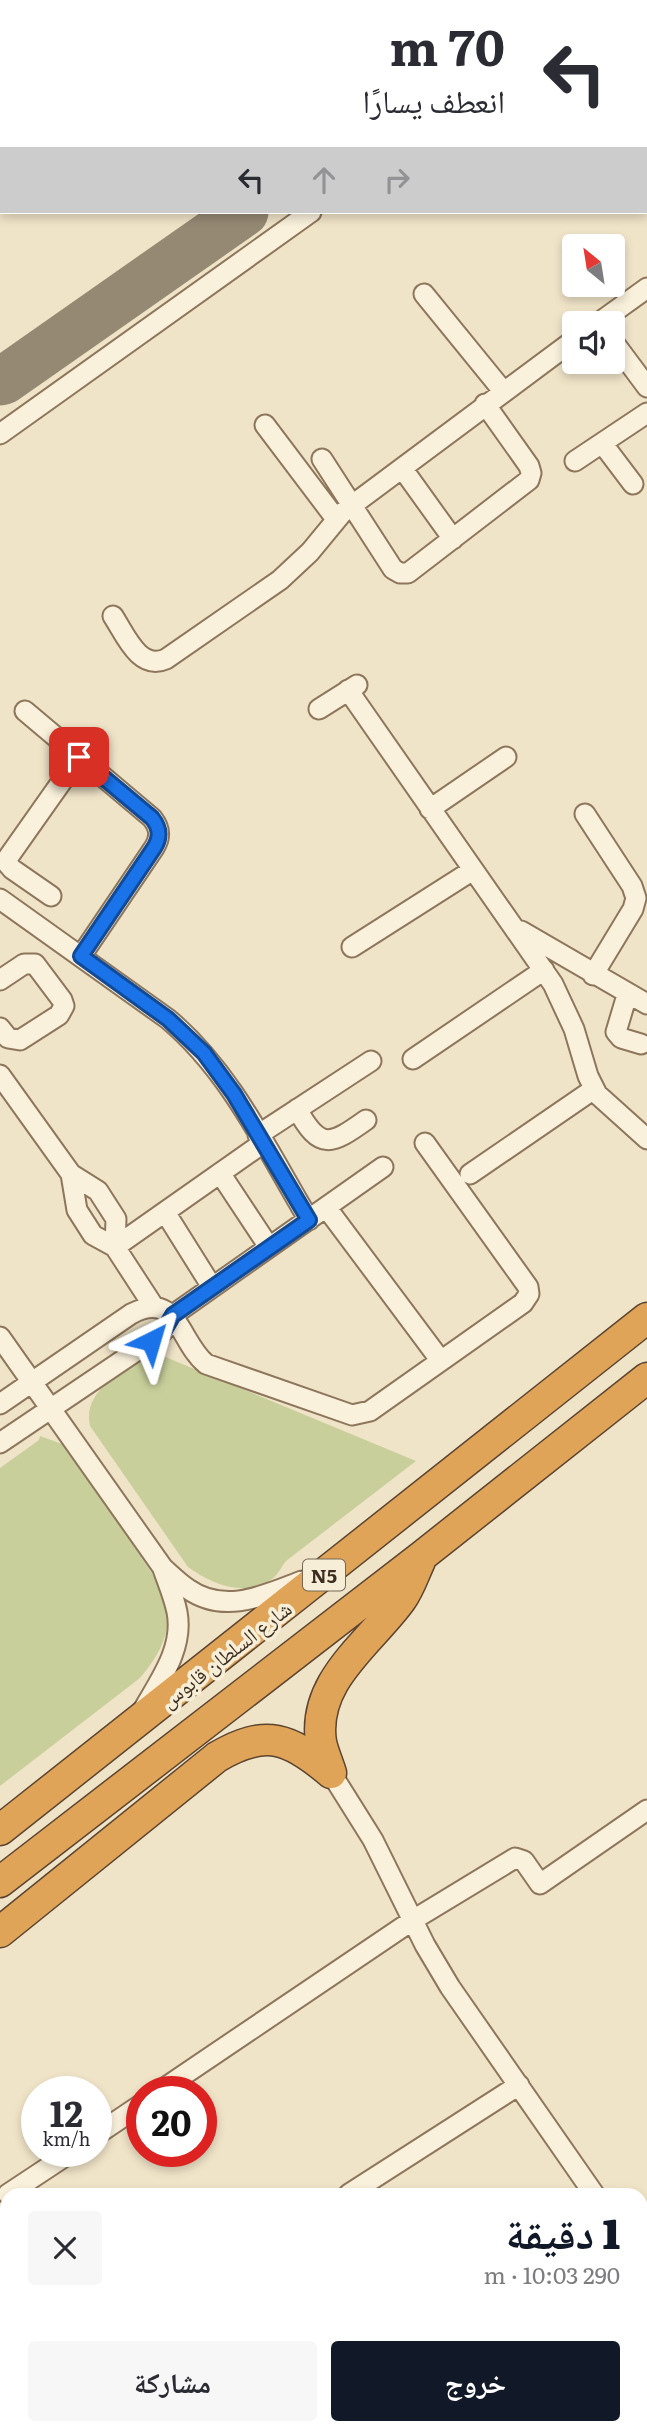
<!DOCTYPE html>
<html lang="ar">
<meta charset="utf-8">
<style>
body{margin:0;font-family:Literata,"Noto Naskh Arabic",serif;background:#f7f7f7;color:#2b2b33;direction:rtl;height:100vh;display:flex;flex-direction:column;font-size:26px;white-space:nowrap}
*{box-sizing:border-box;margin:0}
p{font-size:23px;color:#7c7c81}
.icon{flex:none;width:38px;height:38px;fill:none;stroke:currentColor;stroke-width:2;stroke-linecap:round;stroke-linejoin:round}
.map{position:relative;flex:1;overflow:hidden;direction:ltr}
.drawer{position:absolute;left:0px;top:2188px;width:648px;height:247px;display:flex;flex-direction:column;background:#fff;border-radius:21px 21px 0 0;box-shadow:0 4px 10px #0003;direction:rtl}
.drawer>*{flex:none}
.hud{position:absolute;left:0px;top:0px;width:648px;height:214px;box-shadow:0 4px 10px #0003;direction:rtl;background:#fff;color:#2b2b33;overflow:hidden}
.needle{width:46px;rotate:330deg}
.tools{position:absolute;left:562px;top:234px;display:grid;gap:14px}
.tools a{display:grid;place-items:center;width:63px;height:63px;border-radius:7px;background:#fff;box-shadow:0 4px 10px #0003;font-size:35px}
.speed{position:absolute;left:21px;top:2076px;display:flex;gap:14px;font-size:35px;font-weight:700;text-align:center}
.speed>*{display:grid;place-content:center;width:91px;height:91px;border-radius:50%;background:#fff;box-shadow:0 4px 10px #0003;line-height:1}
.speed small{font-size:18px;font-weight:400}
.speed .limit{border:10px solid #d22;background:#fff;color:#111}
.pin{position:absolute;display:grid;place-items:center;width:60px;height:60px;color:#fff;margin:-30px;border-radius:14px;box-shadow:0 4px 10px #0006}
.me{position:absolute;width:77px;margin:-38px;rotate:40deg;stroke-linejoin:round;filter:drop-shadow(0 0 5px #0008)}
.turn{display:flex;align-items:center;gap:24px;height:147px;padding:0 28px;font-size:32px}
.turn .icon{width:91px;height:91px;stroke-width:2.5}
.turn b{display:block;font-size:49px;line-height:60px}
.lanes{display:flex;align-items:center;height:66px;padding:0 28px;background:#0003;justify-content:center;gap:35px;direction:ltr}
.lanes .off{opacity:.35}
.round{display:grid;place-items:center;flex:none;width:74px;height:74px;border-radius:7px;background:#f7f7f7}
.summary{display:flex;align-items:center;justify-content:space-between;height:119px;padding:0 28px}
h1{font-size:42px;font-weight:800;line-height:52px;color:#111827}
.action{display:flex;gap:14px;margin-top:auto;padding:14px 28px}
.action a{flex:1;height:80px;border-radius:7px;background:#111827;color:#fff;font-size:28px;font-weight:800;line-height:80px;text-align:center}
.action a+a{background:#f7f7f7;color:#2b2b33}
.map>svg:first-child{display:block}
.green{fill:#c9cf9b}
.lines{fill:none;stroke-linecap:round;stroke-linejoin:round}
.taxiway{stroke:#968974;stroke-width:49}
.minor-casing{stroke:#8d765c;stroke-width:23}
.highway-casing{stroke:#5b4430;stroke-width:33}
.minor{stroke:#faf1dc;stroke-width:19}
.highway{stroke:#e0a458;stroke-width:30}
.route-casing{stroke:#114b97;stroke-width:18}
.route{stroke:#1a73e8;stroke-width:12}
.labels{text-anchor:middle;dominant-baseline:central;stroke-width:7;stroke-linejoin:round;paint-order:stroke}
.shield{fill:#f7eed8;stroke:#756857;stroke-width:2}
.shield-label{font-size:19px;font-weight:bold;fill:#3d2e20}
.street-label{font-size:21px;fill:#3d2e20;stroke:#f7eed8}
</style>
<div class="map">
<svg width="647" height="2434" viewBox="0 0 647 2434">
<rect width="100%" height="100%" fill="#f0e4c8"/>
<!-- green -->
<path class="green" d="M 148,1353 L 152,1359 L 163,1356 L 416,1461 L 286,1561 C 282,1566 278,1575 272,1579 C 245,1598 211,1584 188,1567 L 90,1426 C 82,1390 123,1372 148,1353 Z
M 40,1436 L 65,1445 L 158,1582 C 177,1620 166,1647 140,1678 L 0,1786 L 0,1468 L 39,1440 Z"/>
<g class="lines">
<!-- taxiway -->
<path class="taxiway" d="M 14,2 L 16,0
M 84,2 L 87,0
M 541,2 L 542,0
M 0,61 L 2,59
M 0,381 L 4,380 L 244,212"/>
<!-- minor casing -->
<g class="minor-casing">
<path id="minor" d="M 605,2 L 607,0
M 424,294 L 503,391
M 597,324 L 647,288
M 612,340 L 647,387
M 265,425 L 336,519
M 0,434 L 311,212
M 602,443 L 633,484
M 322,459 L 393,569 L 400,573 L 408,573 L 529,480 L 531,473 L 529,466 L 485,404
M 575,461 L 647,413
M 402,468 L 453,539
M 113,616 C 125,634 139,671 166,659 L 280,580 L 310,552 L 343,512 L 574,340
M 348,690 L 553,984 L 574,1029 L 588,1076 L 597,1094 L 647,1139
M 319,709 L 357,685
M 25,711 L 152,818 C 160,828 161,837 154,848 L 81,956
M 430,809 L 506,757
M 585,814 L 632,886 L 636,898 L 633,909 L 593,975
M 51,896 L 12,869 L 7,863 L 7,859 L 79,757
M 0,899 L 168,1019 C 231,1072 267,1150 309,1220
M 521,931 L 647,1004
M 352,947 L 473,870
M 0,980 L 24,964 L 35,964 L 62,1000 L 64,1006 L 59,1015 L 20,1040 L 8,1038 L 0,1028
M 627,995 L 616,1032 L 621,1038 L 641,1044
M 413,1059 L 544,970
M 0,1075 L 71,1174 L 98,1191 L 116,1219 L 115,1247
M 297,1109 C 320,1151 331,1145 366,1120
M 258,1135 L 371,1061
M 220,1173 L 269,1247
M 71,1174 L 77,1210 L 93,1235 L 115,1247 L 154,1307
M 470,1174 L 594,1089
M 326,1207 L 441,1361
M 165,1212 L 212,1287
M 115,1247 L 263,1143
M 0,1337 L 163,1568 C 171,1575 179,1583 188,1589 C 225,1615 265,1595 302,1581
M 0,1404 L 131,1314 C 178,1289 179,1342 206,1364 L 352,1415 L 370,1411 L 523,1303 L 529,1294 L 528,1287 L 425,1143
M 0,1443 L 157,1337 L 167,1327 L 173,1315 L 383,1167
M 143,1710 C 160,1680 184,1648 177,1612 C 174,1597 168,1583 163,1569
M 331,1773 L 373,1840 L 425,1945 L 450,1987 L 594,2194
M 160,2091 L 413,1920 L 515,1858 L 524,1861 L 540,1884 L 647,1810
M 96,2135 L 142,2104
M 8,2194 L 73,2151
M 349,2194 L 519,2085
M 640,2219 L 647,2215
M 503,2427 L 507,2434"/>
</g>
<!-- highway casing -->
<g class="highway-casing">
<path id="highway" d="M 331,1773 C 328,1763 323,1752 321,1742 C 312,1681 369,1644 401,1600 C 409,1589 414,1574 420,1561
M 0,1830 L 647,1318
M 0,1882 L 422,1556 L 647,1378
M 0,1932 L 217,1757 C 266,1728 290,1738 331,1773"/>
</g>
<!-- minor -->
<use href="#minor" class="minor"/>
<!-- highway -->
<use href="#highway" class="highway"/>
</g>
<g class="lines">
<!-- route casing -->
<g class="route-casing">
<path id="route" d="M 79,757 L 152,818 C 160,828 161,837 154,848 L 81,956 L 168,1019 L 204,1053 L 234,1094 L 309,1220 L 173,1315 L 163,1332 L 151,1341"/>
</g>
<!-- route -->
<use href="#route" class="route"/>
</g>
<g class="labels">
<!-- shield labels -->
<rect class="shield" x="303" y="1559.5" width="42" height="31" rx="5"/>
<g class="shield-label">
<text x="324" y="1575">N5</text>
</g>
<!-- street labels -->
<g class="street-label">
<text transform="translate(225 1653) rotate(-38)">شارع السلطان قابوس</text>
</g>
</g>
</svg>
<div class="tools">
<a><svg class="needle" viewBox="-14 -14 28 28"><path d="M0-13l5 13h-10z" fill="#e53935"/><path d="M0 13l5-13h-10z" fill="#7c7c81"/></svg></a>
<a><svg class="icon" aria-label="sound" viewBox="0 0 24 24"><path d="M4 9h4l5-4v14l-5-4H4zM17 9q2 3 0 6"/></svg></a>
</div>
<div class="speed"><div>12<small>km/h</small></div><div class="limit">20</div></div>
<div class="pin" style="left:79px;top:757px;background:#d93025"><svg class="icon" aria-label="arrive" viewBox="0 0 24 24"><path d="M6 21V4h12l-3 4 3 4H6"/></svg></div>
<svg class="me" style="left:151px;top:1341px" viewBox="-20 -20 40 40"><path d="M0-17L14 15 0 8-14 15z" fill="#1a73e8" stroke="#fff" stroke-width="4"/></svg>
<div class="hud">
<div class="turn"><svg class="icon" aria-label="left" viewBox="0 0 24 24"><path d="M17 20v-9H6M10 6l-5 5 5 5"/></svg><div><b>70 m</b>انعطف يسارًا</div></div>
<div class="lanes"><svg class="icon" aria-label="left" viewBox="0 0 24 24"><path d="M17 20v-9H6M10 6l-5 5 5 5"/></svg><svg class="icon off" aria-label="ahead" viewBox="0 0 24 24"><path d="M12 20V5M6 11l6-6 6 6"/></svg><svg class="icon off" aria-label="right" viewBox="0 0 24 24"><path d="M7 20v-9h11M14 6l5 5-5 5"/></svg></div>
</div>
<section class="drawer">
<div class="summary"><div><h1>1 دقيقة</h1><p>290 m · 10:03</p></div><a class="round"><svg class="icon" aria-label="close" viewBox="0 0 24 24"><path d="M6 6l12 12M18 6L6 18"/></svg></a></div>
<div class="action"><a>خروج</a><a>مشاركة</a></div>
</section>
</div>
